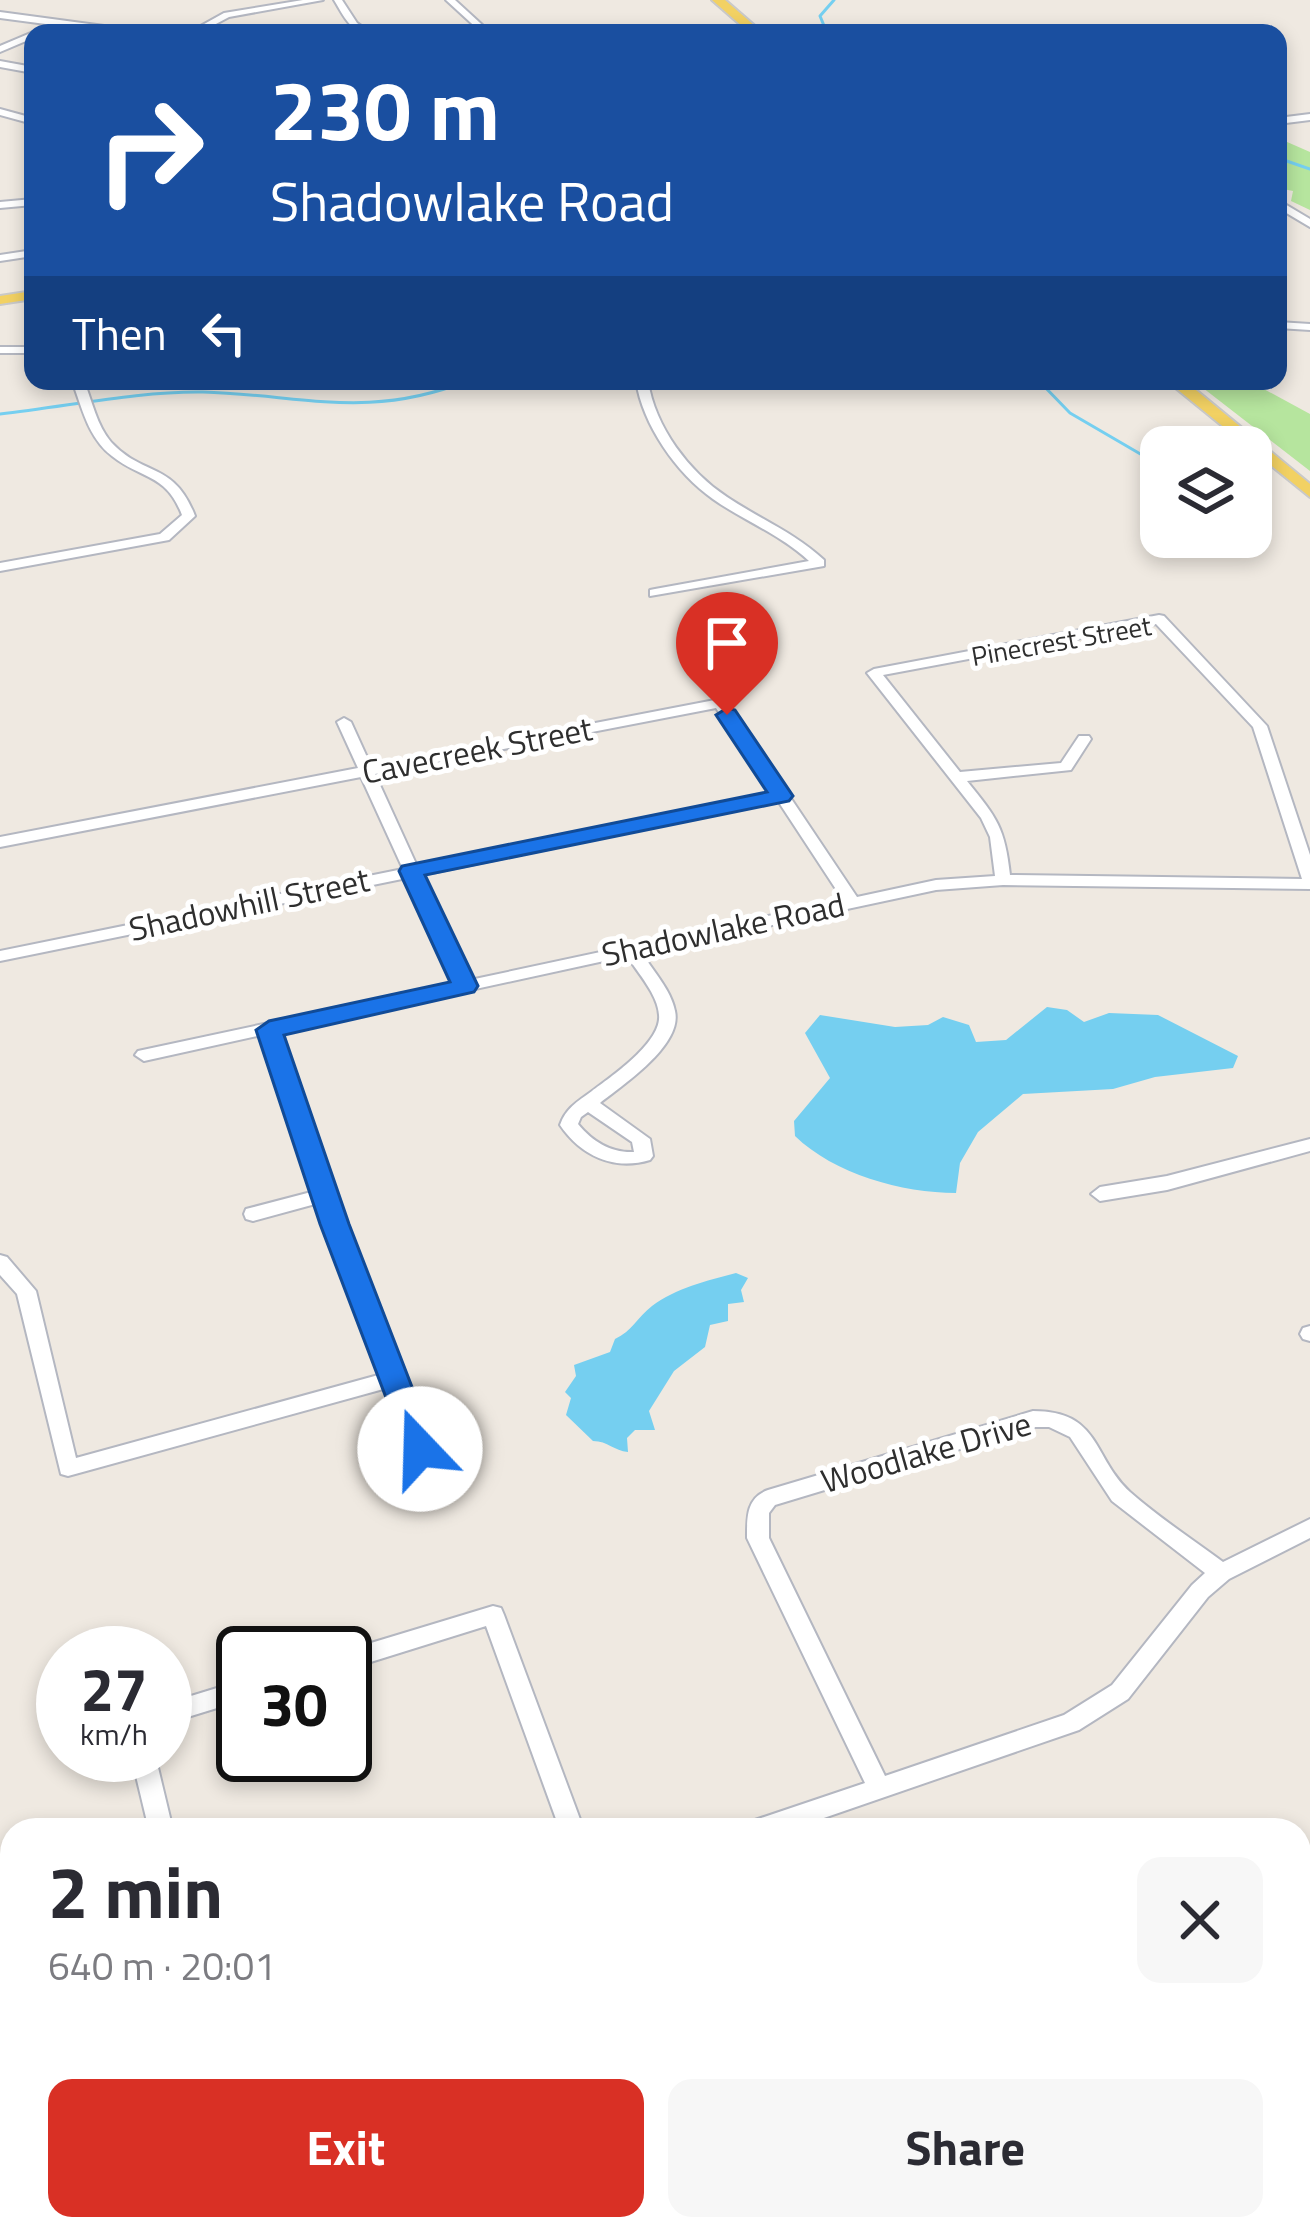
<!DOCTYPE html>
<meta charset="utf-8">
<style>
body{margin:0;font-family:"Titillium Web",sans-serif;background:#f7f7f7;color:#2b2b33;height:100vh;display:flex;flex-direction:column;font-size:45px;white-space:nowrap}
*{box-sizing:border-box;margin:0}
p{font-size:39px;color:#7c7c81}
.icon{flex:none;width:66px;height:66px;fill:none;stroke:currentColor;stroke-width:2;stroke-linecap:round;stroke-linejoin:round}
.map{position:relative;flex:1;overflow:hidden}
.panel{position:absolute;left:0px;top:1818px;width:1311px;height:423px;display:flex;flex-direction:column;background:#fff;border-radius:36px 36px 0 0;box-shadow:0 6px 18px #0003}
.panel>*{flex:none}
.hud{position:absolute;left:24px;top:24px;width:1263px;height:366px;border-radius:24px;box-shadow:0 6px 18px #0003;background:#1a4fa0;color:#fff;overflow:hidden}
.tools{position:absolute;left:1140px;top:426px;display:grid;gap:24px}
.tools a{display:grid;place-items:center;width:132px;height:132px;border-radius:24px;background:#fff;box-shadow:0 6px 18px #0003;font-size:60px}
.speed{position:absolute;left:36px;top:1626px;display:flex;gap:24px;font-size:60px;font-weight:700;text-align:center}
.speed>*{display:grid;place-content:center;width:156px;height:156px;border-radius:50%;background:#fff;box-shadow:0 6px 18px #0003;line-height:1}
.speed small{font-size:30px;font-weight:400}
.speed .limit{border:6px solid #111;border-radius:18px;background:#fff;color:#111}
.pin{position:absolute;display:grid;place-items:center;width:102px;height:102px;color:#fff;margin:-123px -51px;border-radius:50% 50% 50% 0;rotate:-45deg;box-shadow:0 0 12px #0007}
.pin .icon{rotate:45deg}
.me{position:absolute;width:132px;margin:-66px;rotate:339deg;stroke-linejoin:round;filter:drop-shadow(0 0 9px #0008)}
.turn{display:flex;align-items:center;gap:42px;height:252px;padding:0 48px;font-size:54px}
.turn .icon{width:156px;height:156px;stroke-width:2.5}
.turn b{display:block;font-size:84px;line-height:102px}
.then{display:flex;align-items:center;height:114px;padding:0 48px;background:#0003;gap:24px;font-size:45px}
.round{display:grid;place-items:center;flex:none;width:126px;height:126px;border-radius:24px;background:#f7f7f7}
.head{display:flex;align-items:center;justify-content:space-between;height:204px;padding:0 48px}
h1{font-size:72px;font-weight:700;line-height:90px}
.cta{display:flex;gap:24px;margin-top:auto;padding:24px 48px}
.cta a{flex:1;height:138px;border-radius:24px;background:#d93025;color:#fff;font-size:48px;font-weight:700;line-height:138px;text-align:center}
.cta a+a{background:#f7f7f7;color:#2b2b33}
.map>svg:first-child{display:block}
.green{fill:#b6e59e}
.water{fill:#75cff0}
.lines{fill:none;stroke-linecap:round;stroke-linejoin:round}
.stream{stroke:#75cff0;stroke-width:3}
.minor-casing{stroke:#b4b7c1;stroke-width:4}
.major-casing{stroke:#c9c9c9;stroke-width:4}
.minor{fill:#fff;fill-rule:evenodd}
.major{fill:#f2d163;fill-rule:evenodd}
.route{fill:#1a73e8;stroke:#114b97;stroke-width:3}
.labels{text-anchor:middle;dominant-baseline:central;stroke-width:10;stroke-linejoin:round;paint-order:stroke}
.far-street-label{font-size:27px;fill:#2e2e2e;stroke:#fff}
.street-label{font-size:33px;fill:#2e2e2e;stroke:#fff}
</style>
<div class="map">
<svg width="1310" height="2240" viewBox="0 0 1310 2240">
<rect width="100%" height="100%" fill="#efe9e1"/>
<!-- green -->
<path class="green" d="M 1278,138 L 1310,152 L 1310,210 L 1291,201 L 1293,191 L 1278,188 Z
M 1194,381 L 1249,381 L 1310,414 L 1310,471 Z"/>
<!-- water -->
<path class="water" d="M 1047,1007 L 1067,1010 L 1084,1022 L 1109,1013 L 1158,1015 L 1238,1056 L 1233,1068 L 1155,1077 L 1113,1089 L 1023,1094 L 978,1132 L 960,1163 L 956,1193 C 902,1193 834,1174 795,1136 L 794,1121 L 830,1078 L 805,1033 L 820,1015 L 895,1027 L 928,1025 L 943,1017 L 969,1025 L 976,1042 L 1006,1040 Z
M 736,1273 L 748,1278 L 741,1290 L 744,1302 L 728,1304 L 728,1321 L 710,1325 L 705,1347 L 674,1371 L 649,1411 L 655,1430 L 635,1430 L 627,1438 L 628,1452 C 614,1451 608,1441 593,1441 L 566,1415 L 571,1398 L 565,1392 L 576,1376 L 574,1365 L 610,1352 L 615,1339 C 632,1331 637,1318 652,1306 C 676,1288 706,1281 736,1273 Z"/>
<g class="lines">
<!-- stream -->
<path class="stream" d="M 827,33 L 820,16 L 834,0
M 1278,158 L 1310,169
M 1039,381 L 1070,413 L 1161,466
M 0,414 C 66,407 137,391 203,392 C 303,395 368,420 467,381"/>
<!-- minor casing -->
<g class="minor-casing">
<path id="minor" d="M 303,0 L 323,0 L 229,17 L 199,33 L 188,33 L 224,13 Z
M 334,0 L 342,0 L 357,23 L 371,33 C 350,33 344,16 334,0 Z
M 446,0 L 455,0 L 491,33 L 482,33 Z
M 0,12 L 134,30 L 138,33 L 114,33 L 0,18 Z
M 757,28 L 754,33 L 728,33 Z
M 33,32 L 36,33 L 33,33 L 33,38 L 0,52 L 0,46 Z
M 0,61 L 33,67 L 33,73 L 0,67 Z
M 0,109 L 33,118 L 33,124 L 0,115 Z
M 1310,114 L 1310,120 L 1278,124 L 1278,118 Z
M 33,199 L 33,205 L 0,208 L 0,202 Z
M 1278,200 L 1310,219 L 1310,227 L 1278,208 Z
M 33,250 L 33,256 L 0,261 L 0,255 Z
M 1278,322 L 1310,324 L 1310,330 L 1278,328 Z
M 0,347 L 33,347 L 33,353 L 0,353 Z
M 72,381 L 84,381 C 92,401 97,426 111,442 C 143,477 174,461 195,516 L 169,540 L 0,571 L 0,563 L 160,534 L 182,515 C 166,473 142,480 112,456 C 88,438 82,407 72,381 Z
M 421,381 L 447,381 C 441,387 427,387 421,381 Z
M 636,381 L 648,381 C 655,427 689,472 727,497 C 760,519 795,533 824,560 L 824,566 L 650,596 L 650,590 L 655,589 L 809,561 C 780,534 744,521 713,499 C 676,473 643,425 636,381 Z
M 1159,615 L 1164,616 L 1267,726 L 1310,855 L 1310,889 L 1003,885 L 936,890 L 642,953 C 653,971 671,990 675,1011 C 683,1045 623,1085 600,1103 L 650,1139 L 653,1156 L 650,1160 C 614,1171 581,1156 560,1125 C 566,1108 577,1102 592,1091 C 611,1077 662,1042 659,1015 C 658,995 638,973 627,956 L 278,1032 L 344,1224 L 430,1449 L 427,1455 L 420,1457 L 413,1455 L 387,1388 L 68,1476 L 61,1474 L 17,1294 L 0,1275 L 0,1255 L 7,1257 L 36,1291 L 76,1458 L 382,1374 L 319,1203 L 253,1221 L 246,1219 L 244,1214 L 246,1209 L 315,1191 L 262,1035 L 144,1061 L 135,1055 L 138,1051 L 455,983 L 407,878 L 0,961 L 0,951 L 403,869 L 361,777 L 0,847 L 0,837 L 358,768 L 337,722 L 344,718 L 351,722 L 371,766 L 720,699 L 725,700 L 857,897 L 936,880 L 995,876 L 990,837 L 981,818 L 867,673 L 874,669 ZM 1156,624 L 1253,727 L 1302,879 L 1010,875 C 1005,828 997,818 967,781 L 1071,770 L 1091,739 L 1089,736 L 1079,736 L 1061,763 L 960,772 L 883,675 ZM 716,708 L 772,793 L 417,866 L 375,774 ZM 778,801 L 843,900 L 470,980 L 422,875 ZM 588,1112 L 632,1142 L 634,1152 C 611,1153 593,1142 578,1124 L 581,1117 Z
M 1310,1139 L 1310,1151 L 1167,1190 L 1100,1201 L 1091,1194 L 1100,1187 L 1167,1176 Z
M 1310,1326 L 1310,1341 L 1303,1339 L 1300,1334 L 1303,1328 Z
M 1033,1411 C 1101,1411 1092,1457 1130,1492 C 1158,1517 1192,1539 1223,1562 L 1310,1519 L 1310,1538 L 1229,1579 L 1208,1597 L 1128,1699 L 1079,1730 L 789,1830 L 745,1830 L 749,1822 L 865,1783 L 747,1538 C 747,1518 746,1498 768,1490 ZM 1033,1427 L 1049,1427 L 1070,1437 L 1112,1501 L 1205,1573 L 1192,1585 L 1112,1685 L 1064,1715 L 885,1776 L 769,1538 L 769,1513 L 775,1505 Z
M 493,1606 L 501,1608 L 504,1615 L 584,1830 L 560,1830 L 486,1626 L 345,1670 L 345,1653 L 338,1653 Z
M 243,1680 L 243,1700 L 165,1724 L 165,1704 Z
M 131,1755 L 155,1755 L 173,1830 L 149,1830 Z
M 12,2069 L 12,2095 L 0,2099 L 0,2073 Z
M 57,2229 L 85,2229 L 87,2240 L 59,2240 Z
M 884,2229 L 912,2229 L 916,2240 L 888,2240 Z"/>
</g>
<!-- major casing -->
<g class="major-casing">
<path id="major" d="M 712,0 L 725,0 L 763,33 L 750,33 Z
M 33,291 L 33,299 L 0,304 L 0,296 Z
M 1167,381 L 1185,381 L 1310,484 L 1310,497 Z"/>
</g>
<!-- minor -->
<use href="#minor" class="minor"/>
<!-- major -->
<use href="#major" class="major"/>
</g>
<!-- route -->
<path class="route" d="M 727,708 L 735,710 L 793,796 L 789,801 L 425,875 L 478,986 L 474,992 L 284,1035 L 349,1224 L 436,1449 L 420,1462 L 409,1458 L 320,1224 L 256,1030 L 269,1021 L 450,982 L 399,871 L 402,866 L 767,792 L 716,715 Z"/>
<g class="labels">
<!-- far-street labels -->
<g class="far-street-label">
<text transform="translate(1061 640) rotate(-10)">Pinecrest Street</text>
</g>
<!-- street labels -->
<g class="street-label">
<text transform="translate(477 750) rotate(-11)">Cavecreek Street</text>
<text transform="translate(249 904) rotate(-12)">Shadowhill Street</text>
<text transform="translate(723 929) rotate(-12)">Shadowlake Road</text>
<text transform="translate(926 1452) rotate(-16)">Woodlake Drive</text>
</g>
</g>
</svg>
<div class="tools">
<a><svg class="icon" aria-label="layers" viewBox="0 0 24 24"><path d="M12 4l9 5-9 5-9-5zM3 14l9 5 9-5"/></svg></a>
</div>
<div class="speed"><div>27<small>km/h</small></div><div class="limit">30</div></div>
<div class="pin" style="left:727px;top:715px;background:#d93025"><svg class="icon" aria-label="arrive" viewBox="0 0 24 24"><path d="M6 21V4h12l-3 4 3 4H6"/></svg></div>
<svg class="me" style="left:420px;top:1449px" viewBox="-20 -20 40 40"><circle r="19" fill="#fff"/><path d="M0-13L10 11 0 6-10 11z" fill="#1a73e8"/></svg>
<div class="hud">
<div class="turn"><svg class="icon" aria-label="right" viewBox="0 0 24 24"><path d="M7 20v-9h11M14 6l5 5-5 5"/></svg><div><b>230 m</b>Shadowlake Road</div></div>
<div class="then">Then<svg class="icon" aria-label="left" viewBox="0 0 24 24"><path d="M17 20v-9H6M10 6l-5 5 5 5"/></svg></div>
</div>
<section class="panel">
<div class="head"><div><h1>2 min</h1><p>640 m · 20:01</p></div><a class="round"><svg class="icon" aria-label="close" viewBox="0 0 24 24"><path d="M6 6l12 12M18 6L6 18"/></svg></a></div>
<div class="cta"><a>Exit</a><a>Share</a></div>
</section>
</div>
